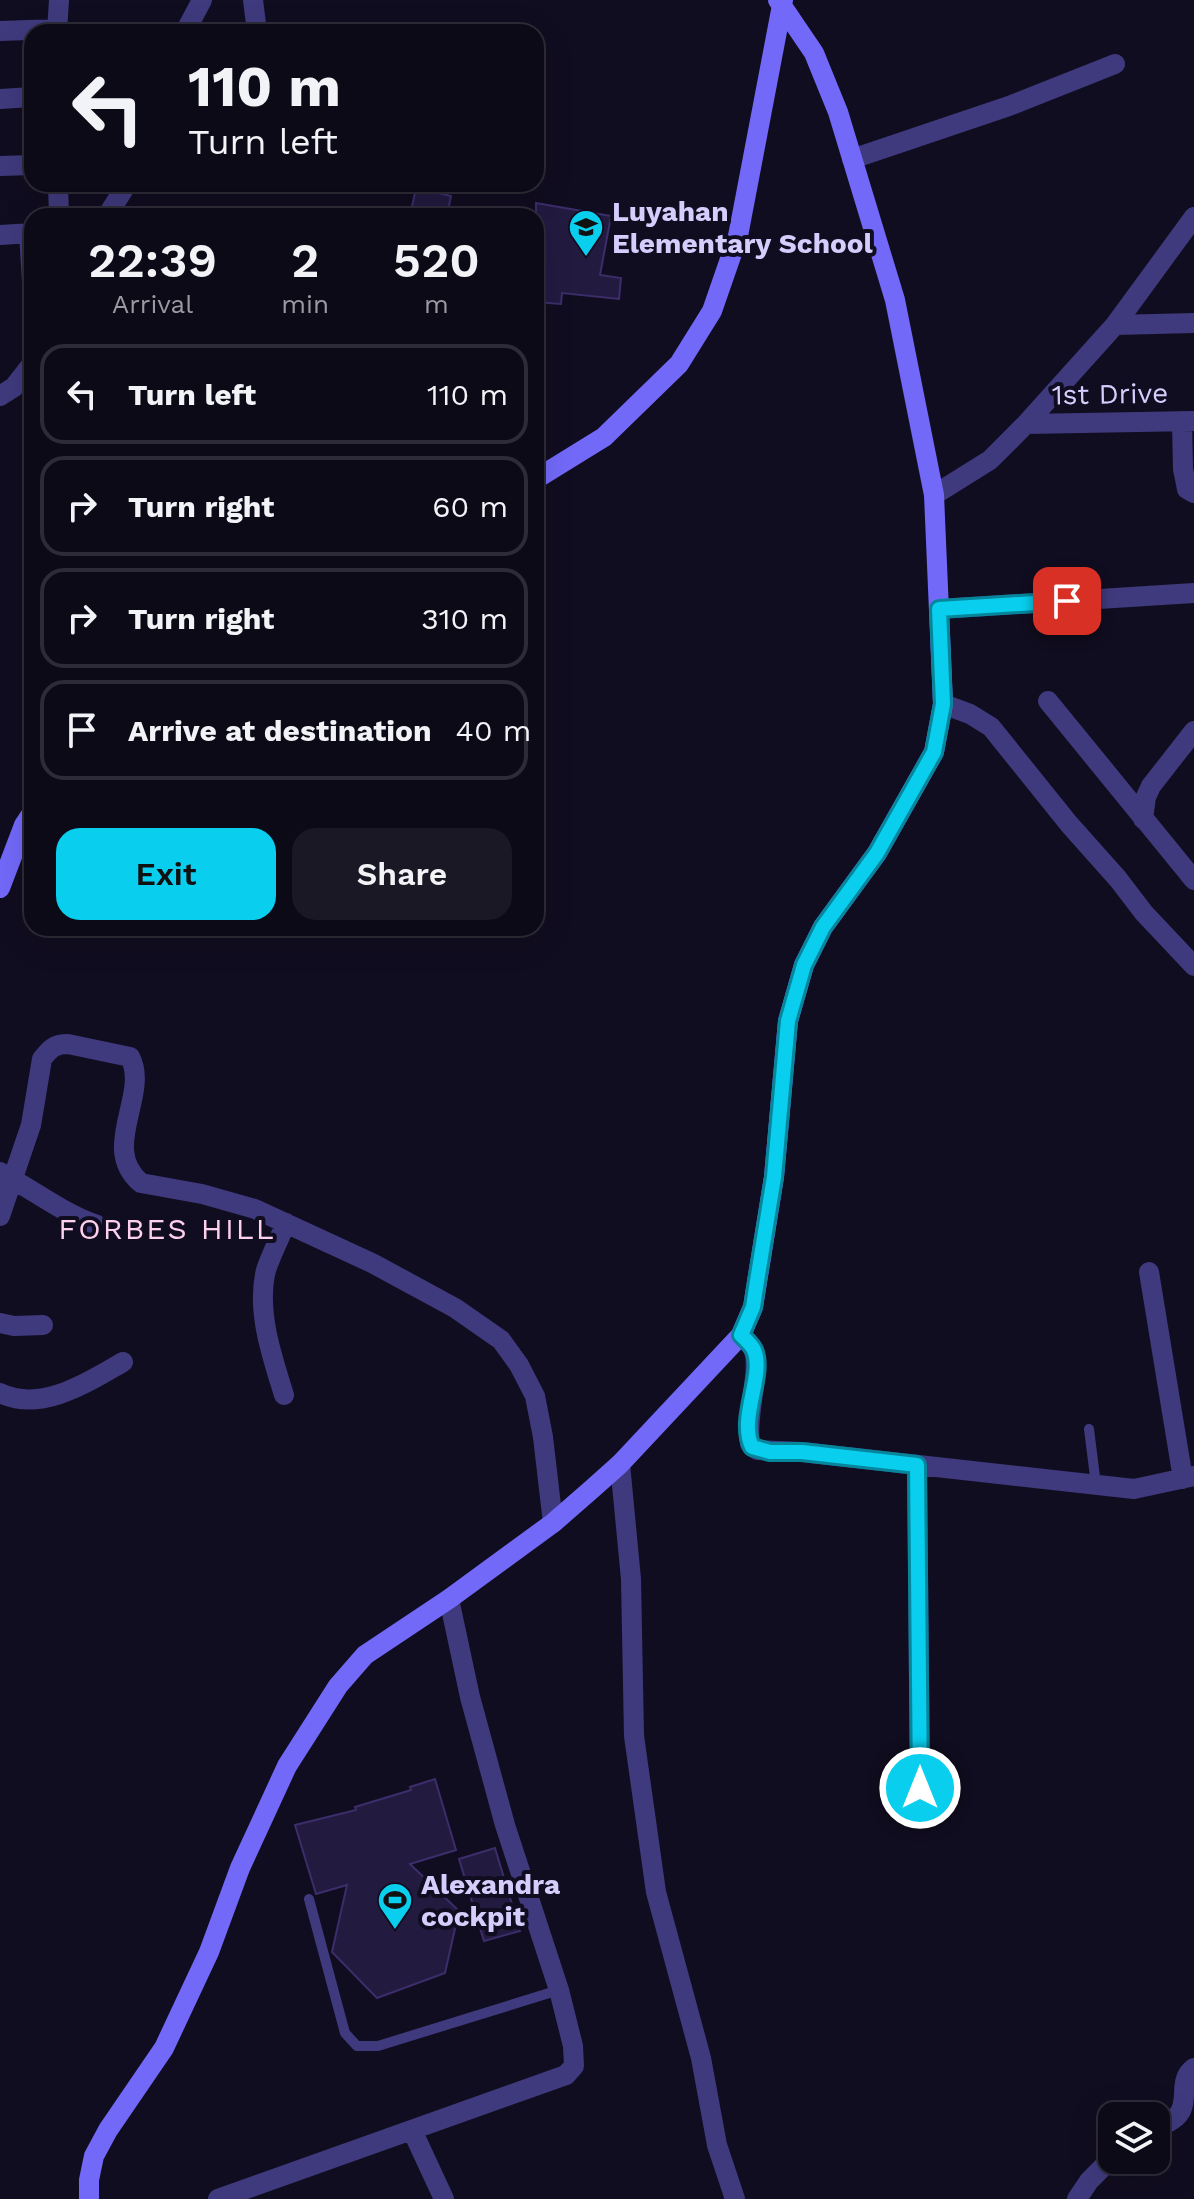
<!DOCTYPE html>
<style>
body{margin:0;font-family:"Work Sans",sans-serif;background:#1b1825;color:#f1f3f6;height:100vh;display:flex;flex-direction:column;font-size:30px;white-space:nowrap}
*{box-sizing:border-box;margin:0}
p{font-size:26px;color:#9a9aa2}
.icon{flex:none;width:44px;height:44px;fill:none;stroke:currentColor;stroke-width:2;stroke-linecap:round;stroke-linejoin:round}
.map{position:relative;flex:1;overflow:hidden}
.side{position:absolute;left:24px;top:208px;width:520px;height:728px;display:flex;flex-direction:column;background:#0d0a18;border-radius:24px;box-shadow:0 8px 32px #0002,0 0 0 2px #2d2b37}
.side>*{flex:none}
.guide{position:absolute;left:24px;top:24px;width:520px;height:168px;border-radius:24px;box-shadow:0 8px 32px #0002,0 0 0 2px #2d2b37;background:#0d0a18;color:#f1f3f6;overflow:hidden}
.tools{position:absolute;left:1098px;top:2102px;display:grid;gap:16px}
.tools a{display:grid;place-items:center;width:72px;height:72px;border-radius:16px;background:#0d0a18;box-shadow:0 8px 32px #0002,0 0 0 2px #2d2b37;font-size:40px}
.pin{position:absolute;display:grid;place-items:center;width:68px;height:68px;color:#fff;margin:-34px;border-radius:16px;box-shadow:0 4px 12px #0006}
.me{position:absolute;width:88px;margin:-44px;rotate:0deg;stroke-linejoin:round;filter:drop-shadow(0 0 6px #0008)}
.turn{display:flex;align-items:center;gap:28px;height:168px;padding:0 32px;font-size:36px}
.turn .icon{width:104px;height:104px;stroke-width:2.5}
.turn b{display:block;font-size:56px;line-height:68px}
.eta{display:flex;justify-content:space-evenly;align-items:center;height:136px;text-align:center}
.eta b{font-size:48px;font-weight:600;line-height:56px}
.button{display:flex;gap:16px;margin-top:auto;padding:16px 32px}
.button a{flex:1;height:92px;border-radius:24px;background:#09ceee;color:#111;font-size:32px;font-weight:600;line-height:92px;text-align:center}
.button a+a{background:#1b1825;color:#f1f3f6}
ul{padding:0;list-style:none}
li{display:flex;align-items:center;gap:24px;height:100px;margin:0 16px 12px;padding:0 16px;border:4px solid #2d2b37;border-radius:24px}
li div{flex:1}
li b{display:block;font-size:30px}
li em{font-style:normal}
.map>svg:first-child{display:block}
.building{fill:#231a40;stroke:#3c2d6b;stroke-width:2}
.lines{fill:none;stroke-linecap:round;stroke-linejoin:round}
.lane{stroke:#3f3a7d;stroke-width:10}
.street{stroke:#3f3a7d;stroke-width:20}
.secondary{stroke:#7269f9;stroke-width:20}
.route-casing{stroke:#06869b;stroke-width:20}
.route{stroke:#09ceee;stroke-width:14}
.labels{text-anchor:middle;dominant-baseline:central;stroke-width:8;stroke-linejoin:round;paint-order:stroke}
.poi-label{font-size:28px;font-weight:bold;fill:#d5cefd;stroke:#110d20;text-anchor:start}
.street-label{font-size:28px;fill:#d5cefd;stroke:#110d20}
.neighbourhood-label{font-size:30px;letter-spacing:2px;fill:#fdd0eb;stroke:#110d20}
</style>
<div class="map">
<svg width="1194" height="2199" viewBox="0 0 1194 2199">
<rect width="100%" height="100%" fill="#110d20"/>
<!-- building -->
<path class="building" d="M 416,188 L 451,196 L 447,216 L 410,216 Z
M 536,203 L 611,216 L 600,275 L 621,278 L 619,299 L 562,293 L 561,304 L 536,302 Z
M 435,1779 L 456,1850 L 410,1864 L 459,1911 L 445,1973 L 377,1998 L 332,1952 L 347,1885 L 316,1894 L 295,1825 L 356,1810 L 355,1807 L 411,1790 L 410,1787 Z
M 495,1848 L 520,1931 L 484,1941 L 459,1859 Z"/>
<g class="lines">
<!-- lane -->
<path class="lane" d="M 1089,1429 L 1096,1485
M 309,1899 L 345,2033 L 357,2046 L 378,2046 L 559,1990"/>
<!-- street -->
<path class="street" d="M 253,0 L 257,32
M 0,31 L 57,29
M 57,32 L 59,0
M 185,32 L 202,0
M 0,99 L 32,97
M 852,159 L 1009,106 L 1115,64
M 0,166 L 32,165
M 58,184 L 59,216
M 107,216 L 127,184
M 29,233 L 32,282
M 0,235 L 32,233
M 1115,325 L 1194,323
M 0,396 L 14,387 L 32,364
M 1182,421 L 1183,469 L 1187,489 L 1194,493
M 1026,424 L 1194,421
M 934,495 L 990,460 L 1026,424 L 1115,325 L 1194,217
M 939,609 L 1194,593
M 1048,701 L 1194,880
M 943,704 L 970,714 L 991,727 L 1069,824 L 1118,879 L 1144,913 L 1194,966
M 1143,819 L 1146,797 L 1151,786 L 1194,731
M 0,1172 C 32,1189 62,1213 97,1225
M 0,1216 L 31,1125 L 42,1059 C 50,1049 54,1044 68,1044 L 130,1057 C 150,1095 99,1148 141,1183 L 202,1194 L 255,1209 L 372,1263 L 455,1308 L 501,1340 L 519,1365 L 535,1396 L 543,1437 L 553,1523
M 1149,1272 L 1183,1479
M 0,1323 L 14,1326 L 43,1325
M 741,1335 C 745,1339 751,1344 753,1349 C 762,1368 745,1417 750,1444 L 757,1450 L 802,1452 L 1134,1489 L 1194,1476
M 0,1393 C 42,1413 88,1382 123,1362
M 284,1395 C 272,1356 256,1311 266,1270 C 271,1255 279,1239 286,1223
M 620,1464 L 631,1579 L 634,1736 L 656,1892 L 701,2058 L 717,2145 L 735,2199
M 917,1465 L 920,1788
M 1156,2129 C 1163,2125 1173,2121 1178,2115 C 1190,2101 1177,2080 1194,2068
M 412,2130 L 444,2199
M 218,2199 L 566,2075 L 574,2066 L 573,2046 L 559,1990 L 505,1825 L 470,1697 L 449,1599
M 1077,2199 L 1089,2181 L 1112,2158"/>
<!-- secondary -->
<path class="secondary" d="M 536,479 L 604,437 L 679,364 L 712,311 L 738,236 L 783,0
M 0,888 L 24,825 L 32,813
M 89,2199 L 89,2180 L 94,2156 L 108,2130 L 164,2048 L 209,1952 L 240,1868 L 287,1766 L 338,1686 L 365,1655 L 449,1599 L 553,1523 L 592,1489 L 620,1464 L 741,1335 L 753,1307 L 774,1177 L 788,1021 L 804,965 L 823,927 L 877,853 L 934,752 L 943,704 L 934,495 L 895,300 L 838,112 L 814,53 L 778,0"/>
</g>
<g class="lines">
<!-- route casing -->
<g class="route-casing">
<path id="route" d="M 920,1788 L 917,1465 L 802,1452 L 770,1452 L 752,1447 C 738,1418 765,1375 754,1350 C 751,1344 745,1339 741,1335 L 753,1307 L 757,1281 L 774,1177 L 788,1021 L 804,965 L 823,927 L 877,853 L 934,752 L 943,704 L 939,609 L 1067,601"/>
</g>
<!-- route -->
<use href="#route" class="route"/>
</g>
<!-- icons -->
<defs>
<g id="school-pin" transform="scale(1.8)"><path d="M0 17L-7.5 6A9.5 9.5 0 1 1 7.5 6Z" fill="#09ceee" stroke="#110d20"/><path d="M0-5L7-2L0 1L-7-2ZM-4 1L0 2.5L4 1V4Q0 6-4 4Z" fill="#111"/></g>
<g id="stadium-pin" transform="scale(1.8)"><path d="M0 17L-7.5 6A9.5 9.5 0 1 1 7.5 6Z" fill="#09ceee" stroke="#110d20"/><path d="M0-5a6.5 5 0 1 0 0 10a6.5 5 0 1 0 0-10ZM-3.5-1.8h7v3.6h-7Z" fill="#111"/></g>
</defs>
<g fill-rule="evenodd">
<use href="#school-pin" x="586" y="227"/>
<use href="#stadium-pin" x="395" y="1900"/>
</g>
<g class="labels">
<!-- poi labels -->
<g class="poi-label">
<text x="612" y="211">Luyahan<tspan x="612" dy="32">Elementary School</tspan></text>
<text x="421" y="1884">Alexandra<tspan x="421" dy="32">cockpit</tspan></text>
</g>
<!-- street labels -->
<g class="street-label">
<text transform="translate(1110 394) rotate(-1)">1st Drive</text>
</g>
<!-- neighbourhood labels -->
<g class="neighbourhood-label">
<text x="167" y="1228">FORBES HILL</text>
</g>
</g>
</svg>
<div class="tools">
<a><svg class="icon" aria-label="layers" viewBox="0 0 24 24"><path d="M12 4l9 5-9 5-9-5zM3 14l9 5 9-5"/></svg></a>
</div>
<div class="pin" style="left:1067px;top:601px;background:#d93025"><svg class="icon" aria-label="arrive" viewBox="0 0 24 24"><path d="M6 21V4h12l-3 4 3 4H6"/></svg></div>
<svg class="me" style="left:920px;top:1788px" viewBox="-20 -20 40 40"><circle r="17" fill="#09ceee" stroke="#fff" stroke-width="3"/><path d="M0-11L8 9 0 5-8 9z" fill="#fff"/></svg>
<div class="guide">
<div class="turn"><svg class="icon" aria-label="left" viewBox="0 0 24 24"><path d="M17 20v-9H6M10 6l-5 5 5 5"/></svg><div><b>110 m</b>Turn left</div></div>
</div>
<section class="side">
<div class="eta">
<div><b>22:39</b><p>Arrival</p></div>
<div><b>2</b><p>min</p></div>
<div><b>520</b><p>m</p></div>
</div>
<ul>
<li><svg class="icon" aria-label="left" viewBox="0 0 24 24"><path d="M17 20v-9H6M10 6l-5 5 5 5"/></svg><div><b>Turn left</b></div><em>110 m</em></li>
<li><svg class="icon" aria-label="right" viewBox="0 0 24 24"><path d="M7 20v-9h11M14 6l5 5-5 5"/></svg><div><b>Turn right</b></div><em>60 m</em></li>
<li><svg class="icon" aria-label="right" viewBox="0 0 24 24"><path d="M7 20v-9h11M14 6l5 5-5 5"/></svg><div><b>Turn right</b></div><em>310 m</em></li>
<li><svg class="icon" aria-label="arrive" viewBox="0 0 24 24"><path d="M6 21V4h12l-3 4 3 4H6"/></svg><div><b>Arrive at destination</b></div><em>40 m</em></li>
</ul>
<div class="button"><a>Exit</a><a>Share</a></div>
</section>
</div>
